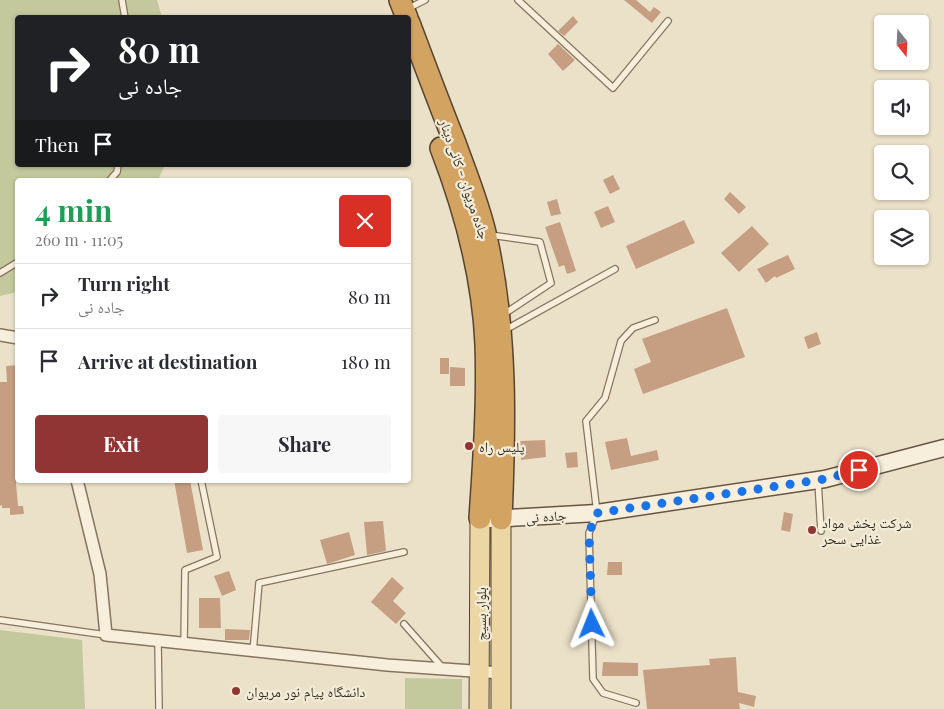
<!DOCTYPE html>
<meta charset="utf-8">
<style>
body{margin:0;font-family:"Playfair Display","Noto Naskh Arabic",serif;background:#f7f7f7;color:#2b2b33;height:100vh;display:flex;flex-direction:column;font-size:19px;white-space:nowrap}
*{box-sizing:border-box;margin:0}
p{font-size:16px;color:#7c7c81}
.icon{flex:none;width:28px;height:28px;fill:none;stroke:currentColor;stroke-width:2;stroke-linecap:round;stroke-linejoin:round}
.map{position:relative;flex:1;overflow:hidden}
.side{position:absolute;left:15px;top:178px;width:396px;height:305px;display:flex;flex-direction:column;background:#fff;border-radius:5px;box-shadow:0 1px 4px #0004}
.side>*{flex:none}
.banner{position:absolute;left:15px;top:15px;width:396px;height:152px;border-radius:5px;box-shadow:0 1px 4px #0004;background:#202124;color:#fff;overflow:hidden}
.needle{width:32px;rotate:162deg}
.fabs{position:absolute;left:874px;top:15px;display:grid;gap:10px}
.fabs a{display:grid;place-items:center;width:55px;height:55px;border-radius:5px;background:#fff;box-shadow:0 1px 4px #0004;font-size:25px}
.pin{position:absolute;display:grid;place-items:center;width:42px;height:42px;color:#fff;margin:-21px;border:2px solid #fff;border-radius:50%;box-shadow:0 1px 5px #0007}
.me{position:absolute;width:55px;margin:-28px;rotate:358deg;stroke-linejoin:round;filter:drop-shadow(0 0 4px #0008)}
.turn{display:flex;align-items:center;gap:18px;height:105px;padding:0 20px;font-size:22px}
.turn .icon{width:65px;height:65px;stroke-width:2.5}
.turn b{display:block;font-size:35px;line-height:42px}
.then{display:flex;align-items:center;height:48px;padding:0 20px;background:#0003;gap:10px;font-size:19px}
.round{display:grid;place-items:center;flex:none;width:52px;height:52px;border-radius:5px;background:#f7f7f7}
.summary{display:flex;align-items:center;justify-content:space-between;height:85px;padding:0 20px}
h1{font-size:30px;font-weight:700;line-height:38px;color:#1e9e55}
.cta{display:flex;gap:10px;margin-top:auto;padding:10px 20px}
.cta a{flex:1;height:58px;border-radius:5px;background:#913434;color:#fff;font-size:20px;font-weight:700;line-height:58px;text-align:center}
.cta a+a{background:#f7f7f7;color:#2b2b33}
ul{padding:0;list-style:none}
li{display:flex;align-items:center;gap:15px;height:65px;padding:0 20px;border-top:1px solid #e1e1e2}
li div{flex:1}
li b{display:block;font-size:19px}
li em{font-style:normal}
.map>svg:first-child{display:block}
.green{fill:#c3c99d}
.building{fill:#c69f82}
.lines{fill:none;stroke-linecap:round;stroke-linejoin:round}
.lane-casing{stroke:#86745f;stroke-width:8}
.street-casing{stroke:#86745f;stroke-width:14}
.secondary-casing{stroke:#685642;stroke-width:19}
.primary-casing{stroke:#554332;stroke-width:21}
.highway-casing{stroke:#554332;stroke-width:24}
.lane{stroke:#f7efdc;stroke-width:5.5}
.street{stroke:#f7efdc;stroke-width:11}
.secondary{stroke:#f7efdc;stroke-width:16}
.primary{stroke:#ebd6a4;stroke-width:19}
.highway{stroke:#d3a361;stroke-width:21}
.route{stroke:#1a73e8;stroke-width:9;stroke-dasharray:0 16.2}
.poi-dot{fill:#913434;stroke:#f3ecd8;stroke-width:2}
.labels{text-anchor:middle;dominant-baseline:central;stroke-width:4.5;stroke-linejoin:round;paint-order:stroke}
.street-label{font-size:14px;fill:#382d21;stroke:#f3ecd8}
.poi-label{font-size:14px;fill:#382d21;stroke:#f3ecd8;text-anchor:start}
</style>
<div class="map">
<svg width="944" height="709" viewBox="0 0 944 709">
<rect width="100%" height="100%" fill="#ebe1c9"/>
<!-- green -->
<path class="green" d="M 0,0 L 157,0 L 162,17 L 18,18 L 18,165 L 165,165 L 158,180 L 18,180 L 17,292 L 0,296 Z
M 0,630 L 82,640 L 85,709 L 0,709 Z
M 405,678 L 462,679 L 462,709 L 405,709 Z"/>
<!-- building -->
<path class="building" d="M 624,0 L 636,0 L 650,12 L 654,7 L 661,12 L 652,23 Z
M 573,16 L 578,22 L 564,36 L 558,31 Z
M 558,44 L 575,60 L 563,71 L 548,54 Z
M 613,175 L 620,189 L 610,194 L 603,180 Z
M 730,192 L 746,207 L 739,214 L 724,199 Z
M 557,199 L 561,214 L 551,216 L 547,202 Z
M 608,206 L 615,222 L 601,228 L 594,212 Z
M 684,220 L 695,243 L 636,269 L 626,246 Z
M 560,222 L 576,271 L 567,274 L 564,265 L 559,267 L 545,227 Z
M 752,226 L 769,244 L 739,272 L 721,253 Z
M 788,255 L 795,269 L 776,278 L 775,276 L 766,283 L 757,269 Z
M 727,308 L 745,357 L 643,394 L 634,369 L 651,362 L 642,339 Z
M 817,332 L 821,344 L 808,349 L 804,337 Z
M 440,358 L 449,358 L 449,374 L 440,374 Z
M 18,365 L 18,375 L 15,375 L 18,401 L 16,483 L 18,506 L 23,506 L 24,514 L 10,515 L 10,508 L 2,508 L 2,505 L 0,506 L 0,382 L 7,382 L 6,366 Z
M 450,367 L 465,368 L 465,386 L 450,386 Z
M 627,438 L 631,456 L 657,450 L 659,460 L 611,470 L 605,442 Z
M 545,440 L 546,457 L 521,460 L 520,441 Z
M 577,452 L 578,467 L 567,468 L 565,453 Z
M 174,480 L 190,480 L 203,550 L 187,553 Z
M 784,512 L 793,514 L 790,532 L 781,530 Z
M 383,521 L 386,551 L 367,555 L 364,522 Z
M 349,532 L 355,555 L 327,564 L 320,540 Z
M 608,562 L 622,562 L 622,575 L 607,575 Z
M 229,571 L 236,590 L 222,596 L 214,576 Z
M 392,577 L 404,588 L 393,601 L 406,613 L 396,624 L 371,602 Z
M 199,598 L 220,598 L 221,628 L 199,628 Z
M 225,629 L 250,630 L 249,640 L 225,640 Z
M 736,657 L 738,692 L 756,696 L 754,707 L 739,703 L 740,709 L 647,709 L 643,670 L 710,665 L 709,659 Z
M 603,662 L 638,663 L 638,676 L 602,676 Z"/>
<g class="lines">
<!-- lane casing -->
<g class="lane-casing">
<path id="lane" d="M 122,0 L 125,18
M 518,0 L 613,88 L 668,21
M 407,9 L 425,0
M 110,180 L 117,172 L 118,165
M 490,235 L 540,242 L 551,283 L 504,314
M 0,273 L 18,262
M 505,330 L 615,269
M 818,481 L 821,531
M 0,620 L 106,635
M 404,624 L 442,667
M 158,642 L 159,709
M 184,645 L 185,570 L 217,557 L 201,480
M 253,652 L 259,583 L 404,552
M 636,703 L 603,693 L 593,679 L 589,533 L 597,513 L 586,421 L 605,398 L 621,341 L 633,328 L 655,320"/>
</g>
<!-- street casing -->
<g class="street-casing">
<path id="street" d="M 0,335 L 18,338
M 77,480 L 100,574 L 106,635 L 387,665 L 501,673"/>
</g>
<!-- secondary casing -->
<g class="secondary-casing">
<path id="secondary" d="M 490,519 L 597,513 L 825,479 L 944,448"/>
</g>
<!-- primary casing -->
<g class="primary-casing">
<path id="primary" d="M 479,709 L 480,518
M 501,709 L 501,519"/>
</g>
<!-- highway casing -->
<g class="highway-casing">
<path id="highway" d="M 400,0 L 407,18
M 409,23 C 424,63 439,103 455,143 C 466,174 479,205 486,237 C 507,330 505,424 501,519
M 441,148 C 465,210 483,277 486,344 C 488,402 484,460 480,518"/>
</g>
<!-- lane -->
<use href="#lane" class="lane"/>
<!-- street -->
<use href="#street" class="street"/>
<!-- secondary -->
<use href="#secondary" class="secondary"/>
<!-- primary -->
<use href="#primary" class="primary"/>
<!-- highway -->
<use href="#highway" class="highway"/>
</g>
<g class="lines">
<!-- route -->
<path class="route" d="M 592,624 L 589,533 L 597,513 L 825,479 L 859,470"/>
</g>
<!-- markers -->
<g class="poi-dot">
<circle cx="469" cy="446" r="5"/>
<circle cx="812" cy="530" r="5"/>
<circle cx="236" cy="691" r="5"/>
</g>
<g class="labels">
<!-- street labels -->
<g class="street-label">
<text transform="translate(465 179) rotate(71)">جاده مریوان - کانی دینار</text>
<text transform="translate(546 516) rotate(-4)">جاده نی</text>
<text transform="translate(480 614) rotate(-90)">بلوار بسیج</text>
</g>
<!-- poi labels -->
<g class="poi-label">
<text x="479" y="446">پلیس راه</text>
<text x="822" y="522">شرکت پخش مواد<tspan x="822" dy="16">غذایی سحر</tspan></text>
<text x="246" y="691">دانشگاه پیام نور مریوان</text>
</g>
</g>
</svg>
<div class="fabs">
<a><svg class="needle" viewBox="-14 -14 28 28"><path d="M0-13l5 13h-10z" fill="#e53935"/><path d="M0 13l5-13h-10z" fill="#7c7c81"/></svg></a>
<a><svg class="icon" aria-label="sound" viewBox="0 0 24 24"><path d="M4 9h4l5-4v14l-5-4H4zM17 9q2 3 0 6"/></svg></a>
<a><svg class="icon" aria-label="search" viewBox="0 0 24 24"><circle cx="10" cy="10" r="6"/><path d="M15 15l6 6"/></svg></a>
<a><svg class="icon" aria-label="layers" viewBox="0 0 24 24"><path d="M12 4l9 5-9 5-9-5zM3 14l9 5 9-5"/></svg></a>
</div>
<div class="pin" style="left:859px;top:470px;background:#d93025"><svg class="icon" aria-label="arrive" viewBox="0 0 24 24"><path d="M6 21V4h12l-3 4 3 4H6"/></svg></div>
<svg class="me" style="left:592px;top:624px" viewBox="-20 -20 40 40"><path d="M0-17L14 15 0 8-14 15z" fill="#1a73e8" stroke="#fff" stroke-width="4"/></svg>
<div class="banner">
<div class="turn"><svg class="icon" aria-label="right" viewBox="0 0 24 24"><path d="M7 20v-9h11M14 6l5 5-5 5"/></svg><div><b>80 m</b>جاده نی</div></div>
<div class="then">Then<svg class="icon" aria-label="arrive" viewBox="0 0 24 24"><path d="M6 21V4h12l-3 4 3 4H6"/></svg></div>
</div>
<section class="side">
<div class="summary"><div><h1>4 min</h1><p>260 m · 11:05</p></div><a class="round" style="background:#d93025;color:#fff"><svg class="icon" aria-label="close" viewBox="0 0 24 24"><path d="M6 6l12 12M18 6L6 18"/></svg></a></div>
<ul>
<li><svg class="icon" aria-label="right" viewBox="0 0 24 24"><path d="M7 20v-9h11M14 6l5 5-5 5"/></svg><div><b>Turn right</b><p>جاده نی</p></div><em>80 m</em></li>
<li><svg class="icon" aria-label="arrive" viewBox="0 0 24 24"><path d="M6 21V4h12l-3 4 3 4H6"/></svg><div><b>Arrive at destination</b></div><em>180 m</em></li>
</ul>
<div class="cta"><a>Exit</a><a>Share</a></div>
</section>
</div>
